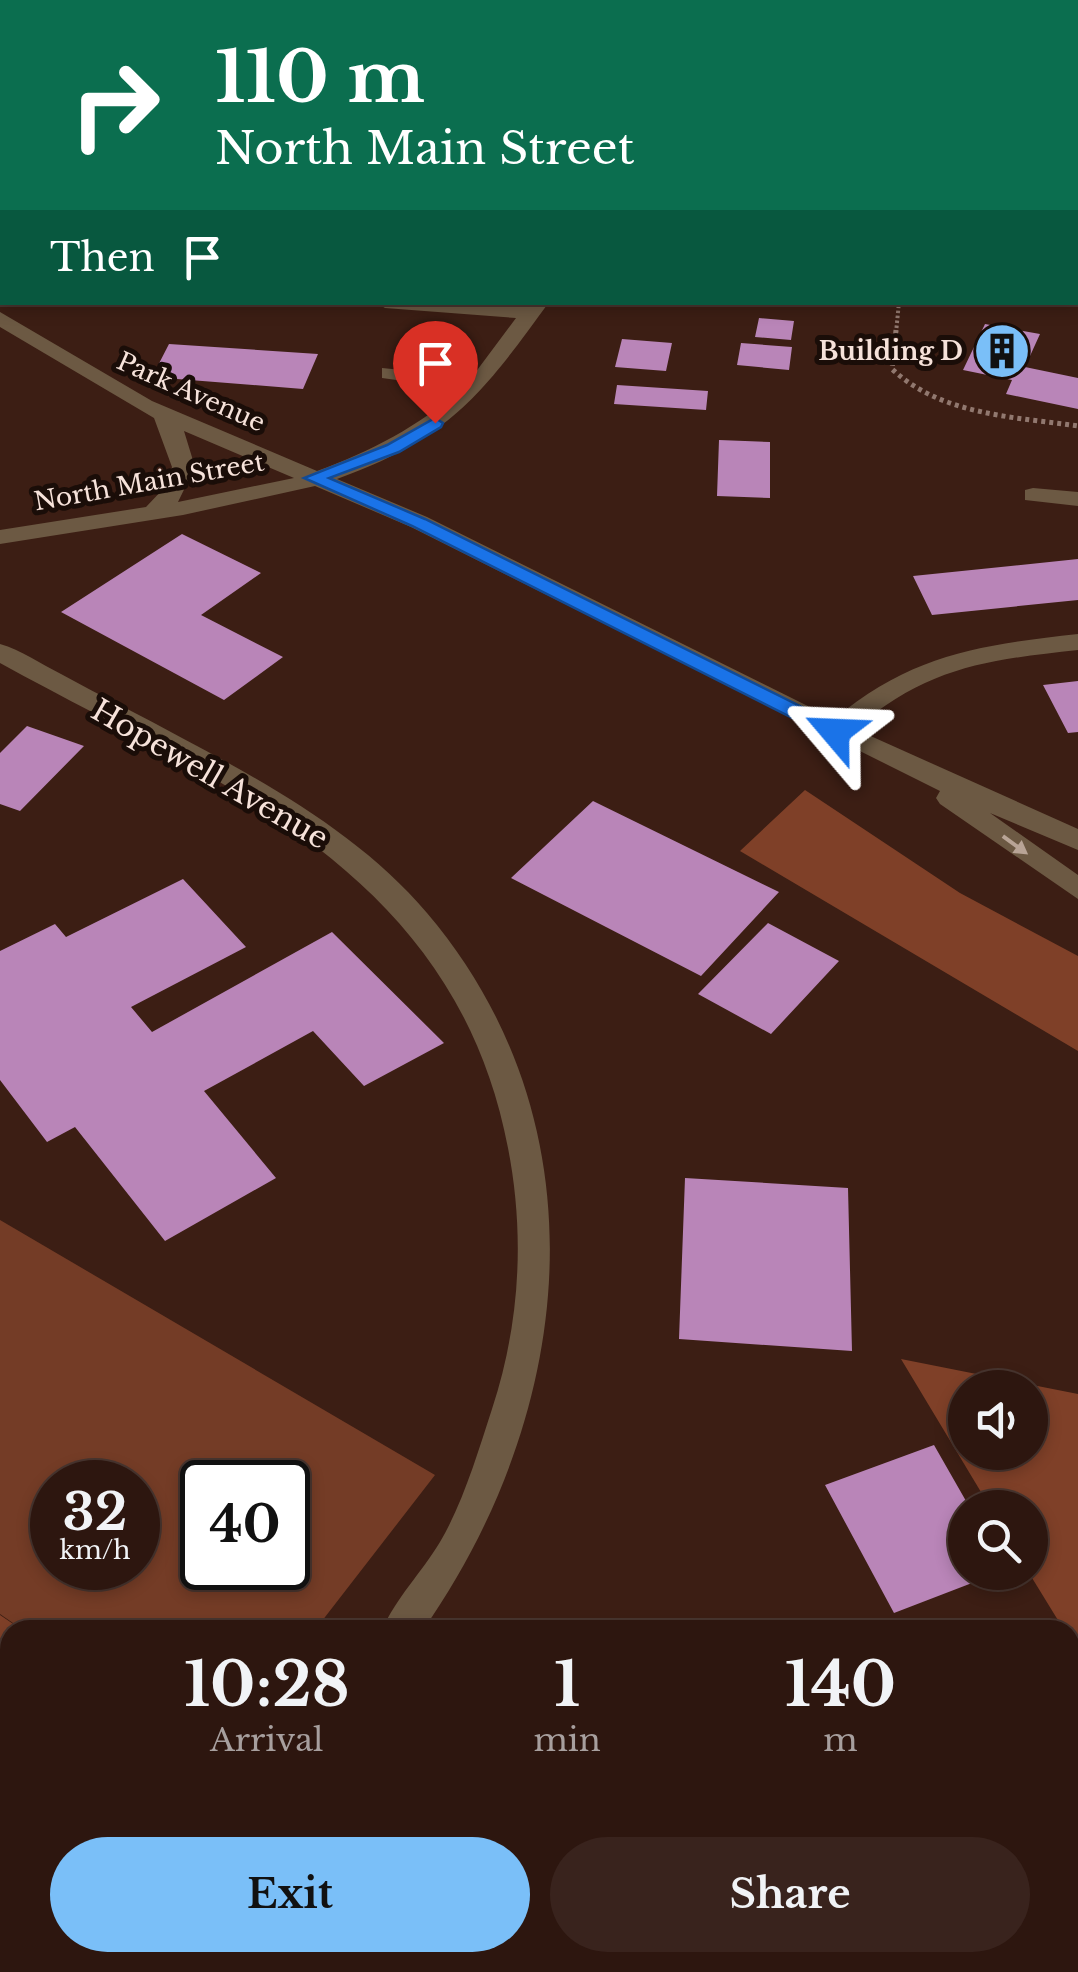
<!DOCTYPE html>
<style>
body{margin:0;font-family:"Libre Baskerville",serif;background:#39231d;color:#f1f3f6;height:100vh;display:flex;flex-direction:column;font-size:38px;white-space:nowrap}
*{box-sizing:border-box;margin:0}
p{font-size:32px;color:#a79f9e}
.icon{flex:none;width:55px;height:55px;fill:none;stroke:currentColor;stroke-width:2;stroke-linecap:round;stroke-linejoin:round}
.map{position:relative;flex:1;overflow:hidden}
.panel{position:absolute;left:0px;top:1620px;width:1080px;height:352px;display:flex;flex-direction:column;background:#2d160f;border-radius:30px 30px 0 0;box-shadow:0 5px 15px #0003,0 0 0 2px #48352f}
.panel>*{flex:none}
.top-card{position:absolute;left:0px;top:0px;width:1080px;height:305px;box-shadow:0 5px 15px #0003,0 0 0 2px #48352f;background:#0b6e4f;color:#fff;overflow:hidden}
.buttons{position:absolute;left:948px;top:1370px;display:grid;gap:20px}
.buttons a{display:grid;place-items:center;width:100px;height:100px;border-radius:50%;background:#2d160f;box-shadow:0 5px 15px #0003,0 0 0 2px #48352f;font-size:50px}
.speed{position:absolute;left:30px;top:1460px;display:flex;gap:20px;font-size:50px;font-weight:700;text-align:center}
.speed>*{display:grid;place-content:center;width:130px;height:130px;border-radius:50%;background:#2d160f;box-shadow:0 5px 15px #0003,0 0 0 2px #48352f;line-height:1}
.speed small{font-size:25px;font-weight:400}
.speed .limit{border:5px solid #111;border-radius:15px;background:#fff;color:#111}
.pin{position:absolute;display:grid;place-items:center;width:85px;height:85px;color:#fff;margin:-102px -42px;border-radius:50% 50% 50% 0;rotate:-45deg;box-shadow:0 0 10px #0007}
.pin .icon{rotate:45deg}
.me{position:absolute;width:110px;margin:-55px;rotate:296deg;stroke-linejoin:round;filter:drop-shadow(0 0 8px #0008)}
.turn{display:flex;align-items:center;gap:35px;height:210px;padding:0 50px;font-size:45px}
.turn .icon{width:130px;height:130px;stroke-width:2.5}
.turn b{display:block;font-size:70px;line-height:85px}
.then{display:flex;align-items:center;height:95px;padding:0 50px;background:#0003;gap:20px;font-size:38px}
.eta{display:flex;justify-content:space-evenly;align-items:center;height:170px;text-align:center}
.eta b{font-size:60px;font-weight:700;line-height:70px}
.cta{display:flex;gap:20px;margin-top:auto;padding:20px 50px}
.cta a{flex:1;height:115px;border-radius:60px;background:#7abff8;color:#111;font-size:40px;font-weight:700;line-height:115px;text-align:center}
.cta a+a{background:#39231d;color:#f1f3f6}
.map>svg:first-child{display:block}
.green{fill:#743c26;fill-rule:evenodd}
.forest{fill:#7f4028;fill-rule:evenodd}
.building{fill:#b985b8}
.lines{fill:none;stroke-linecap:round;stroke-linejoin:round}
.path-far1{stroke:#91786f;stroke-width:4;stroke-dasharray:2.5 2.5;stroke-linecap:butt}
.path{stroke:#91786f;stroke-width:5;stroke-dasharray:4 4;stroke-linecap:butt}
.minor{fill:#6c5943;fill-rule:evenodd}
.oneway{fill:#b8a496}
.route{fill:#1a73e8;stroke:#114b97;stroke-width:2.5}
.labels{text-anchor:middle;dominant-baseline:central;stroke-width:10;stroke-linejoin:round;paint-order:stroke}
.far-poi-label{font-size:25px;font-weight:bold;fill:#f6e2da;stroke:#1a0d08;text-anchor:end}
.far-street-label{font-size:25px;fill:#f6e2da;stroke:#1a0d08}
.street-label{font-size:30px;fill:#f6e2da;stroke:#1a0d08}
</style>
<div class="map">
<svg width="1078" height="1972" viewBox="0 0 1078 1972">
<rect width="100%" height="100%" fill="#3c1e14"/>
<!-- green -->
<path class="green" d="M 0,1220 L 435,1475 L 315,1630 L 23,1630 L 0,1614 ZM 138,1482 L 138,1568 L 52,1568 L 52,1482 ZM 288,1482 L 288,1568 L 202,1568 L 202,1482 Z"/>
<!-- forest -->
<path class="forest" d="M 805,790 L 960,893 L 1078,956 L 1078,1051 L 740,851 Z
M 901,1359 L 1078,1394 L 1078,1972 L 1010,1972 L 1005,1963 L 1070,1962 L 1070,1630 L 1064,1630 L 1029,1573 L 1030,1508 L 990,1507 ZM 965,1388 L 1030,1388 L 1030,1452 L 965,1452 Z
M 0,1615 L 22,1630 L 10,1630 L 10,1768 L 0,1761 Z"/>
<!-- building -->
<path class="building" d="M 759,318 L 794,321 L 791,340 L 755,337 Z
M 985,324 L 1040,334 L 1025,367 L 1078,378 L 1078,409 L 1006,394 L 1012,380 L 963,370 Z
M 622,339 L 672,343 L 666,371 L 615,367 Z
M 741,343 L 792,347 L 789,370 L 737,365 Z
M 169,344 L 318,354 L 303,389 L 152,377 Z
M 617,385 L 708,391 L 706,410 L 614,404 Z
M 719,440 L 770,442 L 770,498 L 717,496 Z
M 182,534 L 261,573 L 201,615 L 283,657 L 224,700 L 61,612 Z
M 1078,559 L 1078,600 L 932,615 L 913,576 Z
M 1078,681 L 1078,732 L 1068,733 L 1043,685 Z
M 27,726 L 84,746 L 20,811 L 0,804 L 0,753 Z
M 593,801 L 779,892 L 701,976 L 511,878 Z
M 183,879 L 246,947 L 131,1007 L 152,1032 L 332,932 L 444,1043 L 364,1086 L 313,1031 L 204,1091 L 276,1178 L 165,1241 L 75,1127 L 47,1142 L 0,1080 L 0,951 L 55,924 L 66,937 Z
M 768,923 L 839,961 L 771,1034 L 698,994 Z
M 685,1178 L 848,1188 L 852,1351 L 679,1339 Z
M 934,1445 L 970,1508 L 965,1508 L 965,1572 L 998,1573 L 894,1613 L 825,1485 Z
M 4,1831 L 10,1835 L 10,1964 L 0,1972 L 0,1835 Z
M 427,1962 L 510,1962 L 527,1972 L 422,1972 Z"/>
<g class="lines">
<!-- path-far1 -->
<path class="path-far1" d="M 896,333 L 899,302"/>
<!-- path -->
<path class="path" d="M 896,330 L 892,369 C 941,415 1014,417 1078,426"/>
<!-- minor -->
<path class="minor" d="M 375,302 L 525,306 L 549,302 C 482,395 448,439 337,479 L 427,517 L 834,719 C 913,654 979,645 1078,634 L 1078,650 C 986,660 928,667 855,729 L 1078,829 L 1078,850 L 990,813 L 1078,875 L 1078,899 L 940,804 L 936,798 L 940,791 L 411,527 L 315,486 L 183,515 L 0,544 L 0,530 L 146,507 L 165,487 L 172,467 L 154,418 L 0,327 L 0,312 L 152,401 L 317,471 C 372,451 417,427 462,389 L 382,378 L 382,368 L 472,377 L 516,318 L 385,308 ZM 184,431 L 294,478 L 178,502 L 195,467 Z
M 1033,488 L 1078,492 L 1078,506 L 1025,500 L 1025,490 Z
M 0,644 C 21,650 41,664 61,674 C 101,696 142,716 182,738 C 269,784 363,837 427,913 C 607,1125 575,1413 423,1630 L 382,1630 C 396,1598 422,1572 440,1542 C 463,1503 478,1452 492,1409 C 520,1324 525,1235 508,1148 C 455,871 220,784 0,663 Z
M 146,1962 L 192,1962 L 188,1972 L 142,1972 Z"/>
</g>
<!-- one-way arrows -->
<defs><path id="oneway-solid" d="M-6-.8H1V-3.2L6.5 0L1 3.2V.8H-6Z" transform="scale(2.5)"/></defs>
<use class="oneway" href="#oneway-solid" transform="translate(1015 845) rotate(36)"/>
<!-- route -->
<path class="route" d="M 435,418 L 443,423 L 441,427 L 399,452 L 329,478 L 425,519 L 842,727 L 842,736 L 828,736 L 412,526 L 304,478 L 387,445 Z"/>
<!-- icons -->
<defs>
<g id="building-disc" transform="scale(2.875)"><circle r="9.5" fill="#7abff8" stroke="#1a0d08"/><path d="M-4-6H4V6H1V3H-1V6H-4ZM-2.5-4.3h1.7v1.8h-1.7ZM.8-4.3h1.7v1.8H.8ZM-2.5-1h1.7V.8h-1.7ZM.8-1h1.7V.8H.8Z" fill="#111"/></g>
</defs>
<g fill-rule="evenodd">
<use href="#building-disc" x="1002" y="351"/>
</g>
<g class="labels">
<!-- far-poi labels -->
<g class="far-poi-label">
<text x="963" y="351">Building D</text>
</g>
<!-- far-street labels -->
<g class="far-street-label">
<text transform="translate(191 392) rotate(24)">Park Avenue</text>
<text transform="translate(149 482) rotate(-10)">North Main Street</text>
</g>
<!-- street labels -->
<g class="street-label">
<text transform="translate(210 774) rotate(30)">Hopewell Avenue</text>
</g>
</g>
</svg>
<div class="buttons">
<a><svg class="icon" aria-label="sound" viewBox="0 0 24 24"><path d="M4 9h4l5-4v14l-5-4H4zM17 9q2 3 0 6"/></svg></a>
<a><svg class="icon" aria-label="search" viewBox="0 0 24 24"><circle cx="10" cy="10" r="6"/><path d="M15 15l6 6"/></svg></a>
</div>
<div class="speed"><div>32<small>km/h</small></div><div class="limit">40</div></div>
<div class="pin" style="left:435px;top:423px;background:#d93025"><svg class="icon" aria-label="arrive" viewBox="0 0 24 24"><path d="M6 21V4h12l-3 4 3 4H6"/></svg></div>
<svg class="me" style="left:835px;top:732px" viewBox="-20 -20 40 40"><path d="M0-17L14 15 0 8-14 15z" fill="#1a73e8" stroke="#fff" stroke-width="4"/></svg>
<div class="top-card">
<div class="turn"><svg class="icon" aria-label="right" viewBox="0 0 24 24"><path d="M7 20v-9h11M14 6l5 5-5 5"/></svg><div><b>110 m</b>North Main Street</div></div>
<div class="then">Then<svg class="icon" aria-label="arrive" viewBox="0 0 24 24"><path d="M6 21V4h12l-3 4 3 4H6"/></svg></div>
</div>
<section class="panel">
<div class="eta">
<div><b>10:28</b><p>Arrival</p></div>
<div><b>1</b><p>min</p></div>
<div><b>140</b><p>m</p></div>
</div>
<div class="cta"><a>Exit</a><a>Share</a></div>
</section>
</div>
